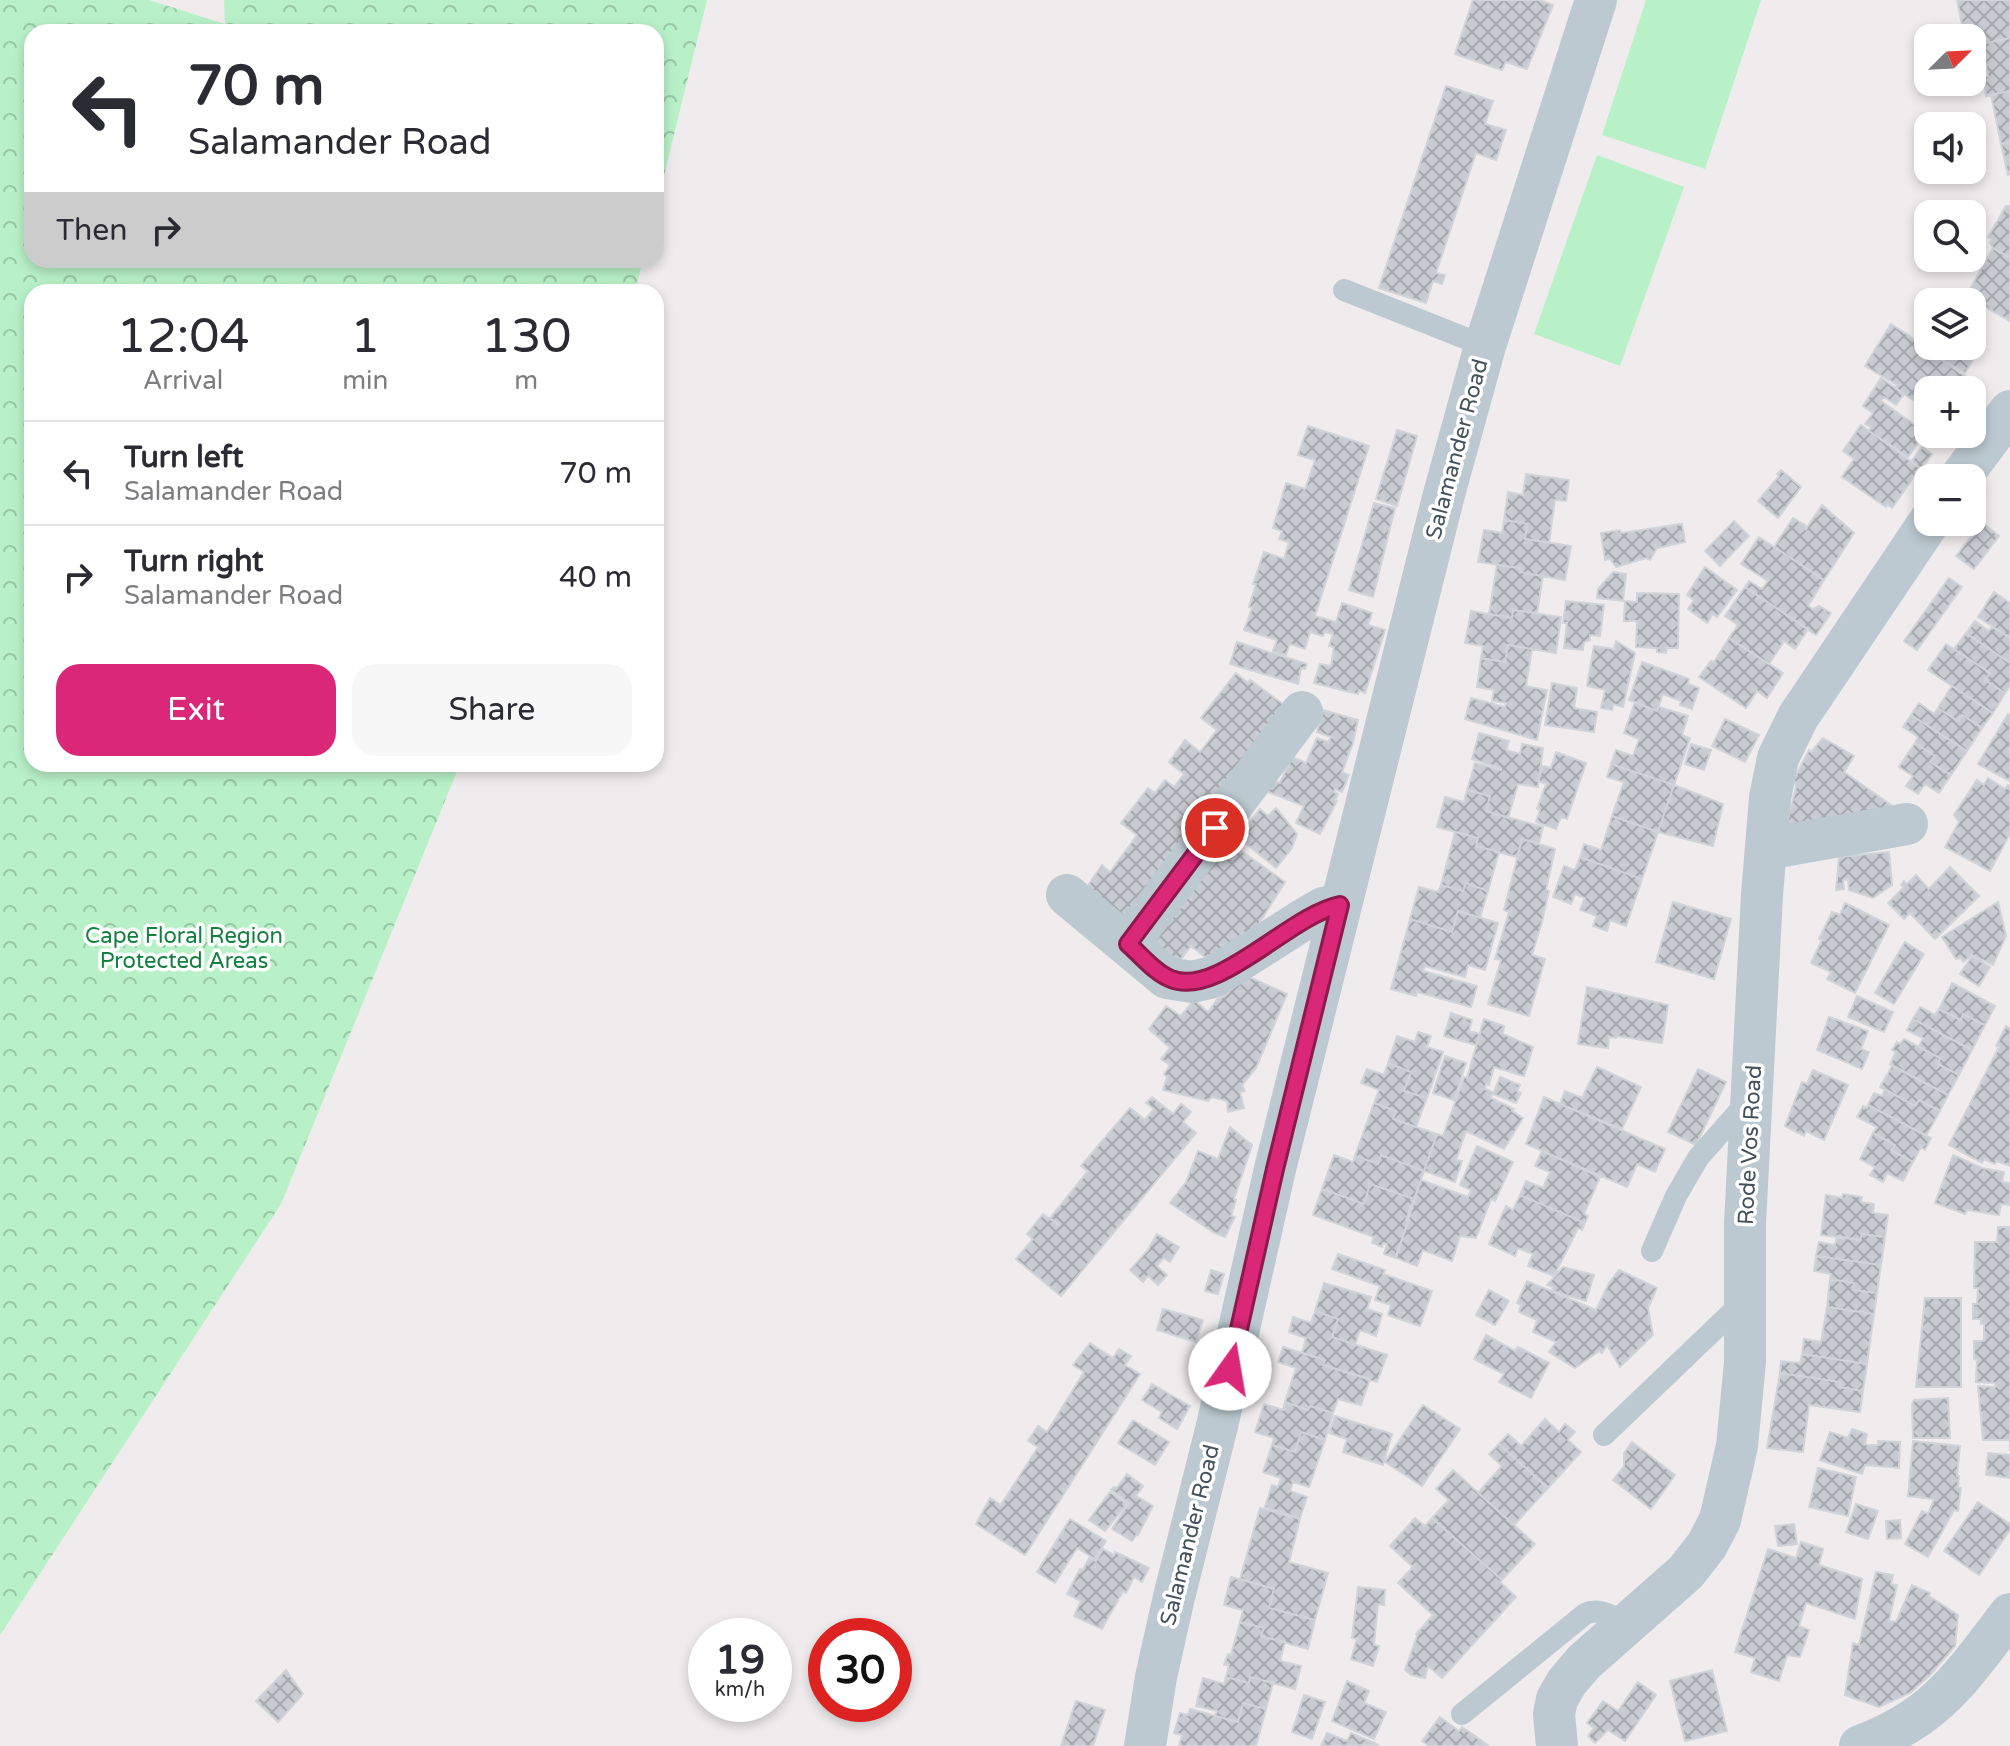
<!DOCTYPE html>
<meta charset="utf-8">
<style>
body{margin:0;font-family:"Varela Round",sans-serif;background:#f7f7f7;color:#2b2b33;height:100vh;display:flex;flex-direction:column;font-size:30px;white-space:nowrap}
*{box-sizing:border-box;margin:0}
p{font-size:26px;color:#7c7c81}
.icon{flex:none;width:44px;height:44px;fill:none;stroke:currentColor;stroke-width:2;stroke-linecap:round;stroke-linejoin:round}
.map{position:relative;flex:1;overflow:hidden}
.details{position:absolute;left:24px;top:284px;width:640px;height:488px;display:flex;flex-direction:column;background:#fff;border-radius:24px;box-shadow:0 4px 12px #0003}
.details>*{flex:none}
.top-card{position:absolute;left:24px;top:24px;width:640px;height:244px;border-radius:24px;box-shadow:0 4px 12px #0003;background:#fff;color:#2b2b33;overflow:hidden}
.needle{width:52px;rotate:66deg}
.tools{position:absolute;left:1914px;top:24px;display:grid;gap:16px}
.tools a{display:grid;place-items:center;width:72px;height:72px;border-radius:16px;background:#fff;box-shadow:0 4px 12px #0003;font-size:40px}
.speed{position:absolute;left:688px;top:1618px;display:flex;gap:16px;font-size:40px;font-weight:700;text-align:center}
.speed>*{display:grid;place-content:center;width:104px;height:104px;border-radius:50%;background:#fff;box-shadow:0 4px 12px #0003;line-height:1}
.speed small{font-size:20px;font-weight:400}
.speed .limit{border:12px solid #d22;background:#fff;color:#111}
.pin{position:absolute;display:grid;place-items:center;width:68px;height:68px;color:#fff;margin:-34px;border:4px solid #fff;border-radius:50%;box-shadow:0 2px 8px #0007}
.me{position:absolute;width:88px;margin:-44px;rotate:13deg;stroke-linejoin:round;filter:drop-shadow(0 0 6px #0008)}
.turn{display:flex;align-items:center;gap:28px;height:168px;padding:0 32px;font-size:36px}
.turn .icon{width:104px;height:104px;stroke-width:2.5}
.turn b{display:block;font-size:56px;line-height:68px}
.then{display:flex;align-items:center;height:76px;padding:0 32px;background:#0003;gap:16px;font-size:30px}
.eta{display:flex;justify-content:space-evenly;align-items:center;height:136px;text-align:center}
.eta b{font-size:48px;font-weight:600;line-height:56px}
.primary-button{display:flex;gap:16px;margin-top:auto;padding:16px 32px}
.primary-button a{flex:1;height:92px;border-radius:24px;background:#db2777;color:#fff;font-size:32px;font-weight:600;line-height:92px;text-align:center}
.primary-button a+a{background:#f7f7f7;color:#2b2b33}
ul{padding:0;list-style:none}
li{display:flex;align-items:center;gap:24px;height:104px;padding:0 32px;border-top:2px solid #e1e1e2}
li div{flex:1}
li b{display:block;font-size:30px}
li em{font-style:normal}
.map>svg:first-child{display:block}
.forest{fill:url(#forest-crowns)}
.pitch{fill:#b8f1c8}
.building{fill:url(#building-cross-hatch);stroke:#d0d4d9;stroke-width:2}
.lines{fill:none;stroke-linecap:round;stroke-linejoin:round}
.lane{stroke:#bcc9d0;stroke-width:22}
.street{stroke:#bcc9d0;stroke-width:42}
.route-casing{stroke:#8e194d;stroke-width:20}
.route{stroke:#db2777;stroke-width:14}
.labels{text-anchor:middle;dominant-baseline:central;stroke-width:7;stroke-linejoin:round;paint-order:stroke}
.street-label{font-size:22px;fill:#44525b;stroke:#fff}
.park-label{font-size:22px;fill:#12803f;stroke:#fff}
</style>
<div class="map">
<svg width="2010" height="1746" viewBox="0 0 2010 1746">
<defs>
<pattern id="forest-crowns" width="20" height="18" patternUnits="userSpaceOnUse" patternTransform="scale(2)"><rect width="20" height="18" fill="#b8f1c8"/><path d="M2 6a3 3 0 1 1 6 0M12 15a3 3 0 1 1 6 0" fill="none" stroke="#97c6a5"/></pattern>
<pattern id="building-cross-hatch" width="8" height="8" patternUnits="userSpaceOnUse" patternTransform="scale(2)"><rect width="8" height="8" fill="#c9ccd2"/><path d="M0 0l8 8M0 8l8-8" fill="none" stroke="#a5a8ad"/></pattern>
</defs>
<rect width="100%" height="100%" fill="#f0eced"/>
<!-- forest -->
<path class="forest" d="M 0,0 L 149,0 L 225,24 L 224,0 L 707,0 L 656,208 L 656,32 L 32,32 L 32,260 L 643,260 L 635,292 L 32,292 L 32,764 L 460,764 L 281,1204 L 0,1635 Z"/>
<!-- pitch -->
<path class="pitch" d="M 1646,0 L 1761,0 L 1705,169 L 1602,135 Z
M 1597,155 L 1684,187 L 1620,366 L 1534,334 Z"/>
<!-- building -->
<path class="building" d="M 1473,0 L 1539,0 L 1553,5 L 1527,69 L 1506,62 L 1502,70 L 1455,54 Z
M 1957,0 L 2010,0 L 2010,38 L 1982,44 L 1980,32 L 1964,35 Z
M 2010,38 L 2010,91 L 1986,96 L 1983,77 L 1988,76 L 1982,44 Z
M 1446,86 L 1493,101 L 1485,124 L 1506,130 L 1496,160 L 1476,153 L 1436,273 L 1445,275 L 1442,284 L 1433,281 L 1426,303 L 1379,288 Z
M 2010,91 L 2010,142 L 2001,144 L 1991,95 Z
M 2010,142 L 2010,174 L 2008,175 L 2001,144 Z
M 2006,206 L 2010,206 L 2010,258 L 1993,248 L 1990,243 L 1992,239 L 1988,237 Z
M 1993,248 L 2010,258 L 2010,321 L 1966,296 Z
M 1891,324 L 1922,344 L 1919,350 L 1922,353 L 1925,349 L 1980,386 L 1972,398 L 1972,390 L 1928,390 L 1928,410 L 1895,388 L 1897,385 L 1865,366 Z
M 1972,341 L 1981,347 L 1965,373 L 1925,349 L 1928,345 L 1972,346 Z
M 1881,378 L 1904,394 L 1896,405 L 1884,397 L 1881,401 L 1925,432 L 1908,457 L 1869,431 L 1871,427 L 1865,424 L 1873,413 L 1863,406 Z
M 1861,425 L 1920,468 L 1892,508 L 1887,504 L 1886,507 L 1842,477 L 1854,459 L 1843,451 Z
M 1308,426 L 1369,446 L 1315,616 L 1336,622 L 1342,603 L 1372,613 L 1368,625 L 1385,630 L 1365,693 L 1359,690 L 1358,694 L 1314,683 L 1320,664 L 1331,666 L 1334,647 L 1329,646 L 1333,634 L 1325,632 L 1323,636 L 1310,632 L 1305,649 L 1290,644 L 1286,655 L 1273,651 L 1277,640 L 1244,630 L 1252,608 L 1249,607 L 1256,584 L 1253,584 L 1264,552 L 1284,559 L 1289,542 L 1279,539 L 1282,531 L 1273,528 L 1286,483 L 1305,489 L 1315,460 L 1298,455 Z
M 1397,430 L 1417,436 L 1397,506 L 1376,499 Z
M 1922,447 L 1932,454 L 1922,469 L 1911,462 Z
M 1781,470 L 1801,487 L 1778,518 L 1758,501 L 1779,476 L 1777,474 Z
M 1526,474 L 1569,480 L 1566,501 L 1555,500 L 1549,543 L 1525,539 L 1527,524 L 1504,520 L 1508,492 L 1523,495 Z
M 1374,503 L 1395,508 L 1373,597 L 1349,590 Z
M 1822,505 L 1854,533 L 1824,580 L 1774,547 L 1793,518 L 1805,525 L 1806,529 Z
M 1504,520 L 1527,524 L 1525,539 L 1571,546 L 1565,580 L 1520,572 L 1520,568 L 1478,562 L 1484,530 L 1502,533 Z
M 1734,521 L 1749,536 L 1720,566 L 1705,551 Z
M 1982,522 L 1999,536 L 1974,569 L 1956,556 Z
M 1682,524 L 1685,542 L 1657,548 L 1650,560 L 1646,558 L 1616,567 L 1610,559 L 1605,560 L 1601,533 L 1620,530 L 1621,533 Z
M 1759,537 L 1824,580 L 1808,606 L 1813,609 L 1819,606 L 1831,613 L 1816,635 L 1745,587 L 1749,581 L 1762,589 L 1768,581 L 1741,564 Z
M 1497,565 L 1520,568 L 1520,572 L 1543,576 L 1537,613 L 1513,610 L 1512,618 L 1489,614 Z
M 1705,567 L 1737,590 L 1717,617 L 1713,614 L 1707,623 L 1688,609 L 1694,600 L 1687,595 Z
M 1613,572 L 1626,574 L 1623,601 L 1597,598 L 1598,589 Z
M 1949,578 L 1962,587 L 1917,650 L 1904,641 Z
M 1745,587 L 1808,629 L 1795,649 L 1784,641 L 1769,664 L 1729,638 L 1738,625 L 1725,616 Z
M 1994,592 L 2010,603 L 2010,638 L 1978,617 Z
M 1637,593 L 1679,594 L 1678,648 L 1667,648 L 1666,653 L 1657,652 L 1657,648 L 1636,647 L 1637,621 L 1624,621 L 1625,601 L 1637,602 Z
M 1566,601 L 1604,605 L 1600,636 L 1590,635 L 1590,640 L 1584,642 L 1583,650 L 1564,648 L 1567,623 L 1563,623 Z
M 1513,610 L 1561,617 L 1556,653 L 1508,645 L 1505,662 L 1481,658 L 1483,646 L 1465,643 L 1471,611 L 1512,618 Z
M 1975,621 L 1989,631 L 1992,627 L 2010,638 L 2010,663 L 1966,633 Z
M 1966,633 L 2010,663 L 2010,686 L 2005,693 L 1985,680 L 1990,673 L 1954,649 Z
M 1729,638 L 1783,673 L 1767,698 L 1757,691 L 1746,708 L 1699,677 L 1711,661 L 1714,662 Z
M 1616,641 L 1635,653 L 1623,707 L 1613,704 L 1612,710 L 1601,708 L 1605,690 L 1587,686 L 1594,646 L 1614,649 Z
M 1237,642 L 1307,664 L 1305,669 L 1301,668 L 1298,684 L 1230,664 Z
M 1946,644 L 1990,673 L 1985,680 L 2005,693 L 1993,713 L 1928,670 Z
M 1508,645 L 1532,649 L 1526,686 L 1547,690 L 1537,740 L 1465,719 L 1471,698 L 1505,707 L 1506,703 L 1492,701 L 1494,690 L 1477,687 L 1481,658 L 1505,662 Z
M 1642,662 L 1689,679 L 1688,684 L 1699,688 L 1692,709 L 1680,705 L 1681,701 L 1663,694 L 1657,711 L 1629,700 Z
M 1236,673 L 1248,683 L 1250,680 L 1291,710 L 1128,923 L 1084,891 L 1102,865 L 1110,872 L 1137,835 L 1121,823 L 1148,788 L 1155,793 L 1165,780 L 1174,787 L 1184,774 L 1169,762 L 1185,740 L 1200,752 L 1217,730 L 1201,718 Z
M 1552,683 L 1577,688 L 1574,708 L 1597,712 L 1594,732 L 1545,725 Z
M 1952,686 L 1993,713 L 1982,728 L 1962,715 L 1958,721 L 1938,708 Z
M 1635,702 L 1657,711 L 1659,707 L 1688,716 L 1682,735 L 1690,738 L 1674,785 L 1611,764 L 1616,750 L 1633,756 L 1639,739 L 1624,733 Z
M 1919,703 L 1934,714 L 1938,708 L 1958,721 L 1962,715 L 1982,728 L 1967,751 L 1911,715 Z
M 1323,710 L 1358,720 L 1353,743 L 1342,772 L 1349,775 L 1342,792 L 1335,789 L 1334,792 L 1338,794 L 1335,800 L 1337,801 L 1320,834 L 1296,823 L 1304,806 L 1261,789 L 1266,778 L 1280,783 L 1292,757 L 1306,763 L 1317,738 L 1328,742 L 1331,737 L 1317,732 Z
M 2008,714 L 2010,715 L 2010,748 L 2008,752 L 2010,753 L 2010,781 L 1978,764 Z
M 1911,715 L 1967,751 L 1951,775 L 1930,762 L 1935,756 L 1915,743 L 1918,737 L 1903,727 Z
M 1725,719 L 1759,735 L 1745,762 L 1712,746 Z
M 1479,733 L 1509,741 L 1506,750 L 1520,754 L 1522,744 L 1543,748 L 1538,787 L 1518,784 L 1508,818 L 1486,811 L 1490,796 L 1467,790 L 1475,763 L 1501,770 L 1501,768 L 1472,759 Z
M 1823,738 L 1854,756 L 1844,772 L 1891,805 L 1877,822 L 1786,827 L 1796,787 L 1794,779 L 1809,750 L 1811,752 Z
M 1915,743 L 1935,756 L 1930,762 L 1951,775 L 1939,793 L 1925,784 L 1918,794 L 1906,786 L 1913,776 L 1899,767 Z
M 1691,744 L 1711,750 L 1704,770 L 1685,764 Z
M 1556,752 L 1586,763 L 1567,819 L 1561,817 L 1556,829 L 1536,822 L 1540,810 L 1537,809 L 1546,784 L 1538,781 L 1543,766 L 1551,768 Z
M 1611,764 L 1674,785 L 1658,832 L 1612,816 L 1624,782 L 1607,777 Z
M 1988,778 L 2005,789 L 2008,785 L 2010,787 L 2010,834 L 1990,871 L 1945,847 L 1959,822 L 1954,815 L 1977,780 L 1984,785 Z
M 1674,785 L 1723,804 L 1713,846 L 1658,832 Z
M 1467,790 L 1490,796 L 1486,811 L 1543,827 L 1539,843 L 1522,839 L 1517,857 L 1476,846 L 1478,838 L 1437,827 L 1445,797 L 1464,802 Z
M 1276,808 L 1297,834 L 1292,848 L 1276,868 L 1238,837 L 1260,809 L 1268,816 Z
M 1612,816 L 1658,832 L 1642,879 L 1580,857 L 1584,844 L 1601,850 Z
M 1455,832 L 1478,838 L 1476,846 L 1499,852 L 1488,891 L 1466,883 L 1463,891 L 1441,885 Z
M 1522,839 L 1555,849 L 1546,890 L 1549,891 L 1542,922 L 1532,955 L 1545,959 L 1529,1016 L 1488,1004 L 1501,960 L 1495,959 L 1509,912 L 1504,910 Z
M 1230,843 L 1285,882 L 1253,933 L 1247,935 L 1243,932 L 1225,956 L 1210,961 L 1191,946 L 1178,963 L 1151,943 Z
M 1889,852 L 1892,885 L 1873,898 L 1849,890 L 1848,879 L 1843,880 L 1844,889 L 1836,890 L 1839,857 Z
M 1580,857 L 1642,879 L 1626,926 L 1610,920 L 1607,931 L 1593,926 L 1597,916 L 1580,910 L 1585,898 L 1575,894 L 1571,904 L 1553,897 L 1564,866 L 1575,870 Z
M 1950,867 L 1979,896 L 1935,939 L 1910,913 L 1904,919 L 1888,903 L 1904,887 L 1901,885 L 1904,881 L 1907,884 L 1916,875 L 1929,889 Z
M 1466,883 L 1488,891 L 1480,918 L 1458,911 L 1452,932 L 1410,919 L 1419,887 L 1438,892 L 1441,885 L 1463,891 Z
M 1673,902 L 1731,919 L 1714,979 L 1656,962 Z
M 1998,902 L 2006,936 L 1993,965 L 1972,955 L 1963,962 L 1961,958 L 1956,959 L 1942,937 Z
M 1845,903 L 1889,925 L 1855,993 L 1827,979 L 1831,972 L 1811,963 L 1822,940 L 1819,939 L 1832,912 L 1840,915 Z
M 1458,911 L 1498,923 L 1485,970 L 1468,965 L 1465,977 L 1425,966 L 1423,971 L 1477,986 L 1471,1007 L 1417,992 L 1416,996 L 1391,989 L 1410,919 L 1452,932 Z
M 1905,942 L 1924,954 L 1894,1004 L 1875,993 Z
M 1972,956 L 1990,967 L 1979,986 L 1960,974 Z
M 1247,976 L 1287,994 L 1256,1068 L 1242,1085 L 1245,1091 L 1240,1092 L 1244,1108 L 1228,1112 L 1227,1101 L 1212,1097 L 1208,1101 L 1163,1090 L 1167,1077 L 1164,1074 L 1170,1065 L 1161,1059 L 1170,1048 L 1149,1029 L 1166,1006 L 1181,1016 L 1194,1000 L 1208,1012 L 1219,997 L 1221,998 Z
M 1952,983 L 1995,1006 L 1985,1025 L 1963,1014 L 1961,1020 L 1939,1009 Z
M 1587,987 L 1668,1005 L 1662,1043 L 1617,1036 L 1616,1038 L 1609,1037 L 1608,1048 L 1578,1044 Z
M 1857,996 L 1893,1012 L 1884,1032 L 1848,1017 Z
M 1920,1007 L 1935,1015 L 1939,1009 L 1961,1020 L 1963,1014 L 1985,1025 L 1972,1050 L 1913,1019 Z
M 1451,1013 L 1472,1020 L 1469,1031 L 1480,1034 L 1476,1045 L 1444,1036 Z
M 1829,1017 L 1868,1031 L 1861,1049 L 1869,1052 L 1862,1069 L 1817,1050 Z
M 1484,1019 L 1504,1026 L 1503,1034 L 1533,1047 L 1524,1076 L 1494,1067 L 1489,1085 L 1486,1084 L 1485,1089 L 1493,1092 L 1491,1098 L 1514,1109 L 1512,1111 L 1523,1118 L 1504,1149 L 1466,1131 L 1456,1160 L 1462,1161 L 1455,1182 L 1424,1171 L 1437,1134 L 1443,1136 L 1464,1077 L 1467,1078 Z
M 1913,1019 L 1972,1050 L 1959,1075 L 1938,1064 L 1940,1058 L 1919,1047 L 1923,1038 L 1907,1030 Z
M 2006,1026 L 2010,1028 L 2010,1166 L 1997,1161 L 1995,1164 L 1984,1159 L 1982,1163 L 1949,1145 L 1999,1047 L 1996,1046 Z
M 1418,1032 L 1431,1036 L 1427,1047 L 1443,1052 L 1427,1098 L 1404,1091 L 1411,1072 L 1388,1063 L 1397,1036 L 1415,1042 Z
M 1904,1039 L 1940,1058 L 1938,1064 L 1959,1075 L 1948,1095 L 1890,1064 L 1896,1052 L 1892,1050 L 1897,1042 L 1900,1044 Z
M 1445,1056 L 1466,1063 L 1454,1100 L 1433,1093 Z
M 1388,1063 L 1411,1072 L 1404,1091 L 1427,1098 L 1416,1127 L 1393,1119 L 1396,1111 L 1374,1103 L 1379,1090 L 1361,1083 L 1367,1069 L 1384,1075 Z
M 1892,1066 L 1948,1095 L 1940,1111 L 1919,1100 L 1915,1106 L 1880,1087 Z
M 1597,1067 L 1641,1087 L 1622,1129 L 1560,1104 L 1565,1091 L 1582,1098 Z
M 1698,1069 L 1726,1082 L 1696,1145 L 1668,1132 Z
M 1813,1070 L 1848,1085 L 1824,1140 L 1806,1131 L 1804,1136 L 1785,1126 L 1802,1082 L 1807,1084 Z
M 1500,1077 L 1520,1085 L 1517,1091 L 1521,1093 L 1516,1103 L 1493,1094 Z
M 1885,1089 L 1915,1106 L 1919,1100 L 1940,1111 L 1926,1136 L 1868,1105 L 1874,1093 L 1882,1096 Z
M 1152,1097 L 1173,1114 L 1181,1104 L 1191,1112 L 1183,1122 L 1196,1133 L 1061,1296 L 1016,1259 L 1033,1239 L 1027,1234 L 1043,1214 L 1059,1225 L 1050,1218 L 1088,1171 L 1081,1166 L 1130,1108 L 1145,1120 L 1154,1109 L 1146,1103 Z
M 1544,1097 L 1665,1149 L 1655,1172 L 1637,1164 L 1627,1187 L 1526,1144 Z
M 1374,1103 L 1396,1111 L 1393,1119 L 1437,1134 L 1424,1171 L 1381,1155 L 1378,1164 L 1355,1156 Z
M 1868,1105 L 1931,1138 L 1925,1150 L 1921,1147 L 1913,1162 L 1891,1150 L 1895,1145 L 1873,1133 L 1877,1127 L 1857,1117 L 1863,1106 L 1867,1108 Z
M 1230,1127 L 1252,1145 L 1234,1199 L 1236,1200 L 1231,1216 L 1235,1217 L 1225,1237 L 1213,1232 L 1170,1203 L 1186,1182 L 1198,1151 L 1218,1159 Z
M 1873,1133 L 1895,1145 L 1891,1150 L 1913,1162 L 1903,1181 L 1887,1173 L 1883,1182 L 1870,1175 L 1875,1167 L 1860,1159 Z
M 1477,1146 L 1513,1162 L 1495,1201 L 1491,1199 L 1476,1238 L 1460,1236 L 1452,1261 L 1423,1250 L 1417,1266 L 1396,1258 L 1421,1180 L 1468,1197 L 1471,1190 L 1460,1185 Z
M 1542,1151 L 1600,1177 L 1584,1214 L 1588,1216 L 1585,1223 L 1520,1195 L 1526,1181 L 1543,1188 L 1550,1172 L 1535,1166 Z
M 1334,1155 L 1353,1162 L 1355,1156 L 1378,1164 L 1381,1155 L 1424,1171 L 1414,1199 L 1370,1184 L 1364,1204 L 1322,1189 Z
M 1953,1155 L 1982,1168 L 2004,1172 L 2002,1182 L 2010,1183 L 2010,1205 L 2001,1204 L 1999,1215 L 1967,1210 L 1965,1214 L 1935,1203 Z
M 1370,1184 L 1414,1199 L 1406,1220 L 1409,1220 L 1395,1258 L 1384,1254 L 1387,1244 L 1383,1243 L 1382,1247 L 1372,1243 L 1374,1237 L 1313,1215 L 1322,1189 L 1364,1204 Z
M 1843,1194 L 1862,1197 L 1861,1202 L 1874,1204 L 1873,1213 L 1888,1215 L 1885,1237 L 1862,1234 L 1860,1240 L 1821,1235 L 1826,1195 L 1842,1198 Z
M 1520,1195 L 1585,1223 L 1582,1230 L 1578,1228 L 1554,1276 L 1528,1266 L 1533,1254 L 1518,1248 L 1515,1256 L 1489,1244 L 1506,1206 L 1513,1210 Z
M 1998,1227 L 2010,1227 L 2010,1451 L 2010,1440 L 1983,1440 L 1978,1386 L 1995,1387 L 1995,1383 L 1976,1382 L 1977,1360 L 1974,1359 L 1974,1341 L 1984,1341 L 1984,1324 L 1981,1324 L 1981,1319 L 1973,1319 L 1973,1304 L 1977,1304 L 1978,1288 L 1974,1288 L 1975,1242 L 1997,1242 Z
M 1157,1234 L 1179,1247 L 1170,1262 L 1163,1258 L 1157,1266 L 1167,1275 L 1158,1285 L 1148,1276 L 1143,1282 L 1130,1270 L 1148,1250 Z
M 1862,1234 L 1885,1237 L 1881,1265 L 1816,1256 L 1819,1242 L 1835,1245 L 1837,1236 L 1860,1240 Z
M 1338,1254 L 1385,1270 L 1383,1274 L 1432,1291 L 1420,1326 L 1388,1315 L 1391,1305 L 1375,1300 L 1380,1286 L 1332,1269 Z
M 1816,1256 L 1881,1265 L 1877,1293 L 1853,1290 L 1854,1283 L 1830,1279 L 1831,1274 L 1814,1271 Z
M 1563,1267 L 1594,1275 L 1586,1301 L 1552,1291 L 1553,1287 L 1547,1285 Z
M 1211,1270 L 1224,1274 L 1218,1294 L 1205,1291 Z
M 1619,1270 L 1657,1288 L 1648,1308 L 1653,1335 L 1620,1367 L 1607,1345 L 1602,1353 L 1599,1351 L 1575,1368 L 1549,1352 L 1556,1342 L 1533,1332 L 1537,1320 L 1519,1312 L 1521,1305 L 1517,1303 L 1527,1281 L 1596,1310 L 1609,1283 Z
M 1830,1279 L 1854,1283 L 1853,1290 L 1877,1293 L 1874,1314 L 1827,1307 Z
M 1324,1283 L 1371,1297 L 1367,1309 L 1382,1314 L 1376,1336 L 1360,1330 L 1355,1345 L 1332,1337 L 1338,1319 L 1315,1311 Z
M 1489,1290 L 1509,1301 L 1495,1325 L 1476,1315 Z
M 1925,1298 L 1961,1298 L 1961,1387 L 1916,1387 Z
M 1827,1307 L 1874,1314 L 1867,1364 L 1802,1354 L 1804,1339 L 1821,1342 Z
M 1163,1309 L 1203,1320 L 1196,1342 L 1157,1330 Z
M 1315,1311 L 1338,1319 L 1332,1337 L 1387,1355 L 1377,1382 L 1323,1365 L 1325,1360 L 1302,1353 L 1306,1338 L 1289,1332 L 1293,1317 L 1311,1323 Z
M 1486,1335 L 1515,1351 L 1518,1347 L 1549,1363 L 1531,1398 L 1499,1382 L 1504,1374 L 1474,1359 Z
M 1090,1343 L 1113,1358 L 1119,1349 L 1131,1356 L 1125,1365 L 1140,1374 L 1025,1555 L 976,1524 L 990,1498 L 1001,1505 L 1038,1447 L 1028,1441 L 1038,1426 L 1047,1432 L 1084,1372 L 1073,1365 Z
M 1283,1347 L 1325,1360 L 1323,1365 L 1370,1379 L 1361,1405 L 1338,1399 L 1333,1413 L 1310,1406 L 1308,1410 L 1285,1402 L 1296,1368 L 1278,1362 Z
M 1802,1354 L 1867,1364 L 1863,1391 L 1839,1387 L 1840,1382 L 1780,1373 L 1781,1361 L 1800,1363 Z
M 1780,1373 L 1840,1382 L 1839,1387 L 1863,1391 L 1860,1412 L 1809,1405 L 1803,1452 L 1767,1448 Z
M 1152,1384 L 1190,1406 L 1177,1429 L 1159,1418 L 1162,1412 L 1142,1400 Z
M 1948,1398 L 1950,1438 L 1913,1438 L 1912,1405 L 1914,1400 Z
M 1285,1402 L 1308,1410 L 1310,1406 L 1333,1413 L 1325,1440 L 1301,1432 L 1295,1452 L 1272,1445 L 1274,1438 L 1255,1432 L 1264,1404 L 1283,1410 Z
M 1423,1405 L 1460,1429 L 1422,1486 L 1385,1462 Z
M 1335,1416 L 1392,1434 L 1383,1465 L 1343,1452 L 1347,1439 L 1329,1433 Z
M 1545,1419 L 1559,1432 L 1565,1424 L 1575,1432 L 1568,1440 L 1581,1452 L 1548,1488 L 1499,1444 L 1508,1434 L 1521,1446 Z
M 1133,1420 L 1169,1442 L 1155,1465 L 1118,1443 Z
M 1852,1429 L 1867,1434 L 1865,1444 L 1868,1445 L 1878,1445 L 1878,1441 L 1900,1442 L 1899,1468 L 1865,1465 L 1862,1474 L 1820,1460 L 1830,1432 L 1848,1438 Z
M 1301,1432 L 1325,1440 L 1309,1487 L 1293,1482 L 1290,1491 L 1307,1497 L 1300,1518 L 1265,1507 L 1272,1485 L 1278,1487 L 1281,1478 L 1263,1472 L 1272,1445 L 1295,1452 Z
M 1913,1441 L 1960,1446 L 1957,1476 L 1959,1476 L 1958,1487 L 1961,1488 L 1958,1511 L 1954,1510 L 1928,1557 L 1905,1544 L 1922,1511 L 1928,1514 L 1934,1499 L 1908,1496 Z
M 1632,1442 L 1675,1475 L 1651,1509 L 1613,1480 L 1624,1466 L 1624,1453 Z
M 1499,1444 L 1548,1488 L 1514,1525 L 1478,1493 L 1502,1466 L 1489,1454 Z
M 1988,1453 L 2010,1455 L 2010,1478 L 1986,1475 Z
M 1818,1468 L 1856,1477 L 1848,1516 L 1809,1507 Z
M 1453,1470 L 1535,1544 L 1502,1580 L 1432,1518 L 1449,1500 L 1436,1489 Z
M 1127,1474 L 1143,1486 L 1136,1496 L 1153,1506 L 1138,1535 L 1137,1534 L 1132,1541 L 1112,1529 L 1129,1503 L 1111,1490 L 1114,1487 L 1117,1488 Z
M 1110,1492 L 1127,1504 L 1105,1531 L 1089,1520 Z
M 1978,1502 L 2010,1524 L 2010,1530 L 1979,1575 L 1944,1551 Z
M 1856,1504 L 1878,1511 L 1868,1539 L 1846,1532 Z
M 1260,1508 L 1300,1519 L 1289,1562 L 1328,1573 L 1315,1620 L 1269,1608 L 1274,1589 L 1240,1579 Z
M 1415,1518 L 1425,1526 L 1432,1518 L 1502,1580 L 1500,1582 L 1516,1597 L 1442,1678 L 1428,1666 L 1425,1678 L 1411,1675 L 1405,1670 L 1417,1636 L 1416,1634 L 1433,1615 L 1398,1583 L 1413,1567 L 1390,1546 Z
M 1070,1519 L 1106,1541 L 1095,1559 L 1077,1548 L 1055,1583 L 1037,1572 Z
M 1900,1520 L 1901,1538 L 1887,1539 L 1886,1521 Z
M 1794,1524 L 1797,1544 L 1778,1546 L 1775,1526 Z
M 1801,1542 L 1823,1549 L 1819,1565 L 1862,1579 L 1855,1619 L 1806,1603 L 1799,1626 L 1809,1630 L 1800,1657 L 1787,1655 L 1779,1681 L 1751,1672 L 1755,1658 L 1735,1652 L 1768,1549 L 1796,1558 Z
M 1103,1549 L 1114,1555 L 1115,1552 L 1149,1568 L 1142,1582 L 1134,1577 L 1126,1593 L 1123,1591 L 1102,1629 L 1074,1616 L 1081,1601 L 1067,1594 L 1080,1569 L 1083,1570 L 1089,1558 L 1096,1561 Z
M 1876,1572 L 1893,1575 L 1891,1584 L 1897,1585 L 1889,1621 L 1896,1622 L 1912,1585 L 1930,1593 L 1929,1596 L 1958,1615 L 1955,1646 L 1931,1674 L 1910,1693 L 1879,1707 L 1845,1695 L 1853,1643 L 1859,1645 Z
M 1231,1577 L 1274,1589 L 1269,1608 L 1315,1620 L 1308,1649 L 1261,1636 L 1264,1628 L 1240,1622 L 1243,1610 L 1224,1605 Z
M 1358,1587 L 1385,1590 L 1384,1605 L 1378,1604 L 1374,1645 L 1379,1646 L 1373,1666 L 1351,1659 L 1357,1639 L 1352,1638 Z
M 1240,1622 L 1264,1628 L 1261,1636 L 1285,1642 L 1280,1661 L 1301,1666 L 1295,1689 L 1250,1677 L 1249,1683 L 1226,1677 L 1229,1665 L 1224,1665 L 1228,1654 L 1231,1655 Z
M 286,1670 L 303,1694 L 278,1722 L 256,1701 Z
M 1712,1670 L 1727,1731 L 1685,1741 L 1670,1681 Z
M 1226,1677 L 1249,1683 L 1250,1677 L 1273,1683 L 1266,1709 L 1243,1703 L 1238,1722 L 1215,1716 L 1217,1711 L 1196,1706 L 1203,1678 L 1224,1684 Z
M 1347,1681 L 1369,1691 L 1364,1703 L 1386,1712 L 1374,1739 L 1332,1721 Z
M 1638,1682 L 1656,1695 L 1625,1741 L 1608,1730 L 1595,1743 L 1588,1736 L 1594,1728 L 1587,1723 L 1603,1701 L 1618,1711 Z
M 1304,1695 L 1325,1702 L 1312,1739 L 1292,1732 Z
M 1076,1701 L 1105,1710 L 1093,1746 L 1061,1746 Z
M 1243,1703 L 1266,1709 L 1256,1746 L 1179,1746 L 1182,1735 L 1174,1733 L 1180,1713 L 1188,1715 L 1190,1709 L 1238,1722 Z
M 1440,1717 L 1459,1731 L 1462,1727 L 1489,1746 L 1429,1746 L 1422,1741 Z
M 1327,1733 L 1347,1741 L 1351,1733 L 1379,1745 L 1321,1746 Z"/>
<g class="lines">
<!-- lane -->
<path class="lane" d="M 1344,290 L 1485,346
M 1652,1251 L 1676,1196 L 1698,1158 L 1749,1100
M 1604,1435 L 1744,1301
M 1462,1714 L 1585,1614 C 1600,1607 1612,1617 1627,1623"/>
<!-- street -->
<path class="street" d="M 1960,478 L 2010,411
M 1766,849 L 1907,824
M 1067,895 L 1167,978 L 1192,982 L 1213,977 L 1306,918 L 1323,908 L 1340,905
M 1128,944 L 1302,712
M 1145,1746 L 1156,1677 L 1174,1597 L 1217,1426 L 1275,1169 L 1443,498 L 1485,346 L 1596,0
M 1557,1746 L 1554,1714 L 1557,1699 L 1567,1682 L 1584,1662 L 1686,1572 L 1707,1545 L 1720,1520 L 1737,1446 L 1745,1362 L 1745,1224 L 1762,895 L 1770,798 L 1778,758 L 1798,717 L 1929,522
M 1860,1746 C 1937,1718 1962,1676 2010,1614"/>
</g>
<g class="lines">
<!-- route casing -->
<g class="route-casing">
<path id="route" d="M 1215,828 L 1128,944 C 1141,955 1155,973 1171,979 C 1218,998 1290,915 1340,905 L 1275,1169 L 1230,1369"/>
</g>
<!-- route -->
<use href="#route" class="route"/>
</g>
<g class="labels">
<!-- street labels -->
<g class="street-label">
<text transform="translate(1457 449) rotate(-75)">Salamander Road</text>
<text transform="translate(1750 1145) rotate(-87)">Rode Vos Road</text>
<text transform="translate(1190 1535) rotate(-76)">Salamander Road</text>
</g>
<!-- park labels -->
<g class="park-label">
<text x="184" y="936">Cape Floral Region<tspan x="184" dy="25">Protected Areas</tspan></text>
</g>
</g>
</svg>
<div class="tools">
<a><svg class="needle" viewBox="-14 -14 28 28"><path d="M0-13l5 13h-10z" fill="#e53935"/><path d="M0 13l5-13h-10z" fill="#7c7c81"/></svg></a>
<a><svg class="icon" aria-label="sound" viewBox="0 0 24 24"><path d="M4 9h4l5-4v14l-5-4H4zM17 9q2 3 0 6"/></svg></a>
<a><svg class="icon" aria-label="search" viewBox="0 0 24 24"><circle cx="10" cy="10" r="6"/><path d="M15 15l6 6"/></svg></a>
<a><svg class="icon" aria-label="layers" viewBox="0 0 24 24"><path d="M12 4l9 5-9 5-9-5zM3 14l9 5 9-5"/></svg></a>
<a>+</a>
<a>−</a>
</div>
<div class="speed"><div>19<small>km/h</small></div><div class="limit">30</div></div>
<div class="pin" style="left:1215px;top:828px;background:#d93025"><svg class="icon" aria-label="arrive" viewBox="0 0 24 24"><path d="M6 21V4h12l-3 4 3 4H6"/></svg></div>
<svg class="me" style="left:1230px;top:1369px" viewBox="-20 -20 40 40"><circle r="19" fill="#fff"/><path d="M0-13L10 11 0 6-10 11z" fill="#db2777"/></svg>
<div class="top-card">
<div class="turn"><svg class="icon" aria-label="left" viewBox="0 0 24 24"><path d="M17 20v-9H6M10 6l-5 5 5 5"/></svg><div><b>70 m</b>Salamander Road</div></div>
<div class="then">Then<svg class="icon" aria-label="right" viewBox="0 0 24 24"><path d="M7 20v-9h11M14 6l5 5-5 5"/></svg></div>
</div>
<section class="details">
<div class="eta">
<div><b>12:04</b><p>Arrival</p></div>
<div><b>1</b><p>min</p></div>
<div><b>130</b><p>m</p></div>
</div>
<ul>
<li><svg class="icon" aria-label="left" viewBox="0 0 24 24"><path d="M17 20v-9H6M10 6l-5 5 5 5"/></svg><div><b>Turn left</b><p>Salamander Road</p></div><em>70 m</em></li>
<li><svg class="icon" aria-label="right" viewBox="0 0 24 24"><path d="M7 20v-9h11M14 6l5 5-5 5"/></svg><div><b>Turn right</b><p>Salamander Road</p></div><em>40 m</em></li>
</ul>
<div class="primary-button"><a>Exit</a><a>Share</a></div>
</section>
</div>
